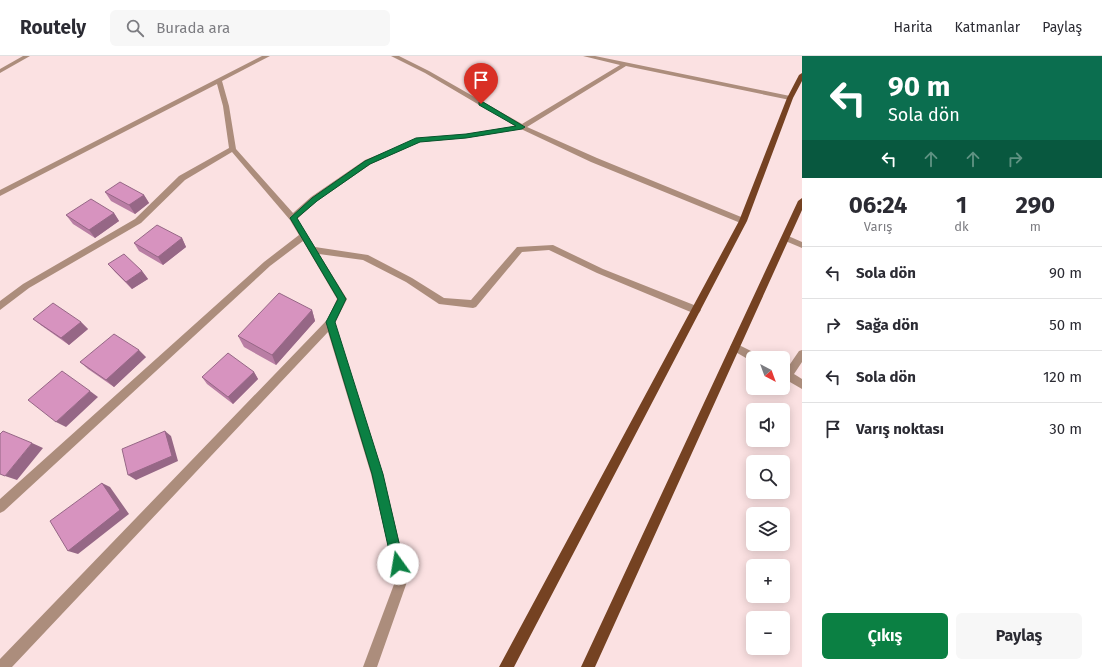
<!DOCTYPE html>
<html lang="tr">
<meta charset="utf-8">
<style>
body{margin:0;font-family:"Fira Sans",sans-serif;background:#f7f7f7;color:#2b2b33;height:100vh;display:flex;flex-direction:column;font-size:15px;white-space:nowrap}
*{box-sizing:border-box;margin:0}
p{font-size:13px;color:#7c7c81}
.icon{flex:none;width:22px;height:22px;fill:none;stroke:currentColor;stroke-width:2;stroke-linecap:round;stroke-linejoin:round}
.map{position:relative;flex:1;overflow:hidden}
.side{display:flex;flex-direction:column;background:#fff;width:300px}
.side>*{flex:none}
.top-card{background:#0b6e4f;color:#fff;overflow:hidden}
.needle{width:26px;rotate:139deg}
.fabs{position:absolute;left:746px;top:295px;display:grid;gap:8px}
.fabs a{display:grid;place-items:center;width:44px;height:44px;border-radius:6px;background:#fff;box-shadow:0 2px 10px #0003;font-size:20px}
.pin{position:absolute;display:grid;place-items:center;width:34px;height:34px;color:#fff;margin:-41px -17px;border-radius:50% 50% 50% 0;rotate:-45deg;box-shadow:0 0 4px #0007}
.pin .icon{rotate:45deg}
.me{position:absolute;width:44px;margin:-22px;rotate:347deg;stroke-linejoin:round;filter:drop-shadow(0 0 3px #0008)}
.turn{display:flex;align-items:center;gap:14px;height:84px;padding:0 20px;font-size:18px}
.turn .icon{width:52px;height:52px;stroke-width:2.5}
.turn b{display:block;font-size:28px;line-height:34px}
.lanes{display:flex;align-items:center;height:38px;padding:0 20px;background:#0003;justify-content:center;gap:20px;direction:ltr}
.lanes .off{opacity:.35}
.eta{display:flex;justify-content:space-evenly;align-items:center;height:68px;text-align:center}
.eta b{font-size:24px;font-weight:700;line-height:28px}
.cta{display:flex;gap:8px;margin-top:auto;padding:8px 20px}
.cta a{flex:1;height:46px;border-radius:6px;background:#0b8043;color:#fff;font-size:16px;font-weight:700;line-height:46px;text-align:center}
.cta a+a{background:#f7f7f7;color:#2b2b33}
ul{padding:0;list-style:none}
li{display:flex;align-items:center;gap:12px;height:52px;padding:0 20px;border-top:1px solid #e1e1e2}
li div{flex:1}
li b{display:block;font-size:15px}
li em{font-style:normal}
header{display:flex;align-items:center;gap:24px;box-sizing:border-box;height:56px;padding:0 20px;background:#fff;border-bottom:1px solid #e1e1e2}
header strong{font-size:19px}
nav{display:flex;gap:22px;margin-inline-start:auto;font-size:14px}
.search{width:280px;height:36px;background:#f7f7f7;display:flex;align-items:center;gap:10px;box-sizing:border-box;padding:0 14px;border-radius:6px;color:#7c7c81;font-size:15px}
main{display:flex;flex:1;min-height:0}
.map>svg:first-child{display:block}
.lines{fill:none;stroke-linecap:round;stroke-linejoin:round}
.minor{fill:#ac8d7c;fill-rule:evenodd}
.major{fill:#754222;fill-rule:evenodd}
.wall{fill:#b97ea4}
.shaded-wall{fill:#966786}
.building{fill:#d793bf;stroke:#966786}
.route{fill:#0b8043;stroke:#07532c}
</style>
<header>
<strong>Routely</strong>
<div class="search"><svg class="icon" aria-label="search" viewBox="0 0 24 24"><circle cx="10" cy="10" r="6"/><path d="M15 15l6 6"/></svg>Burada ara</div>
<nav><a>Harita</a><a>Katmanlar</a><a>Paylaş</a></nav>
</header>
<main>
<div class="map">
<svg width="802" height="611" viewBox="0 0 802 611">
<rect width="100%" height="100%" fill="#fbe1e2"/>
<g class="lines">
<!-- minor -->
<path class="minor" d="M 23,0 L 30,0 L 0,17 L 0,13 Z
M 262,0 L 270,0 L 222,25 L 229,50 L 236,93 L 293,157 L 311,141 L 365,104 L 417,83 L 467,78 L 515,70 L 425,17 L 391,0 L 399,0 L 429,15 L 522,68 L 620,9 L 583,0 L 595,0 L 790,40 L 793,42 L 790,44 L 626,10 L 527,71 L 597,102 L 746,163 L 746,167 L 743,168 L 591,106 L 521,73 L 467,82 L 420,86 L 371,108 L 317,145 L 297,163 L 315,191 L 368,199 L 412,222 L 444,242 L 471,244 L 517,191 L 553,189 L 603,213 L 699,251 L 701,254 L 699,257 L 693,257 L 597,217 L 549,194 L 522,196 L 476,251 L 473,252 L 439,248 L 406,226 L 363,204 L 319,198 L 347,243 L 335,267 L 383,418 L 408,523 L 377,611 L 363,611 L 396,523 L 371,418 L 328,276 L 12,611 L 0,611 L 0,603 L 327,264 L 337,243 L 303,185 L 270,210 L 4,455 L 0,457 L 0,443 L 264,206 L 299,179 L 290,164 L 232,96 L 185,124 L 141,167 L 29,232 L 0,254 L 0,245 L 23,228 L 135,163 L 179,120 L 229,92 L 223,50 L 217,28 L 0,140 L 0,134 Z
M 786,179 L 802,186 L 802,192 L 783,184 L 782,182 Z
M 735,287 L 759,299 L 760,302 L 753,302 L 753,306 L 732,294 L 730,291 L 732,288 Z
M 802,294 L 802,306 L 794,318 L 802,323 L 802,333 L 783,322 L 783,313 L 786,314 L 799,295 Z"/>
<!-- major -->
<path class="major" d="M 802,17 L 802,25 L 793,42 L 747,165 L 514,611 L 499,611 L 739,165 L 787,42 L 799,19 Z
M 802,142 L 802,154 L 595,611 L 581,611 L 798,145 Z"/>
</g>
<!-- wall -->
<path class="wall" d="M 105,136 L 144,139 L 149,147 L 135,158 L 111,145 Z
M 114,157 L 119,165 L 95,182 L 73,168 L 66,159 Z
M 182,182 L 186,191 L 163,209 L 139,195 L 134,187 Z
M 108,208 L 142,215 L 148,223 L 132,233 L 115,216 Z
M 312,254 L 315,265 L 276,309 L 244,291 L 238,280 Z
M 33,263 L 81,266 L 88,273 L 69,289 L 42,270 Z
M 146,301 L 114,331 L 88,313 L 80,306 Z
M 254,316 L 258,323 L 233,348 L 207,328 L 202,321 Z"/>
<!-- shaded-wall -->
<path class="shaded-wall" d="M 144,139 L 149,147 L 135,158 L 129,149 Z
M 114,157 L 119,165 L 95,182 L 89,174 Z
M 182,182 L 186,191 L 163,209 L 158,201 Z
M 142,215 L 148,223 L 132,233 L 126,226 Z
M 312,254 L 315,265 L 276,309 L 272,299 Z
M 81,266 L 88,273 L 69,289 L 61,282 Z
M 139,294 L 146,301 L 114,331 L 106,324 Z
M 254,316 L 258,323 L 233,348 L 228,341 Z
M 90,335 L 98,341 L 66,371 L 56,366 Z
M 165,375 L 171,380 L 178,405 L 136,424 L 128,419 Z
M 32,387 L 43,392 L 17,424 L 5,420 Z
M 102,427 L 110,431 L 129,458 L 78,498 L 68,495 Z"/>
<!-- building -->
<path class="building" d="M 120,126 L 144,139 L 129,149 L 105,136 Z
M 91,143 L 114,157 L 89,174 L 66,159 Z
M 157,169 L 182,182 L 158,201 L 134,187 Z
M 124,198 L 142,215 L 126,226 L 108,208 Z
M 279,237 L 312,254 L 272,299 L 238,280 Z
M 53,247 L 81,266 L 61,282 L 33,263 Z
M 114,278 L 139,294 L 106,324 L 80,306 Z
M 228,297 L 254,316 L 228,341 L 202,321 Z
M 62,315 L 90,335 L 56,366 L 28,344 Z
M 3,375 L 32,387 L 5,420 L 0,418 L 0,378 Z
M 165,375 L 172,400 L 128,419 L 122,393 Z
M 102,427 L 120,454 L 68,495 L 50,465 Z"/>
<!-- route -->
<path class="route" d="M 479,46 L 483,46 L 525,71 L 522,73 L 466,82 L 420,86 L 370,108 L 317,145 L 297,162 L 346,243 L 335,266 L 383,418 L 404,508 L 402,512 L 398,514 L 394,512 L 392,508 L 372,418 L 326,266 L 338,243 L 290,162 L 312,142 L 365,105 L 416,82 L 466,78 L 516,70 L 479,49 Z"/>
</svg>
<div class="fabs">
<a><svg class="needle" viewBox="-14 -14 28 28"><path d="M0-13l5 13h-10z" fill="#e53935"/><path d="M0 13l5-13h-10z" fill="#7c7c81"/></svg></a>
<a><svg class="icon" aria-label="sound" viewBox="0 0 24 24"><path d="M4 9h4l5-4v14l-5-4H4zM17 9q2 3 0 6"/></svg></a>
<a><svg class="icon" aria-label="search" viewBox="0 0 24 24"><circle cx="10" cy="10" r="6"/><path d="M15 15l6 6"/></svg></a>
<a><svg class="icon" aria-label="layers" viewBox="0 0 24 24"><path d="M12 4l9 5-9 5-9-5zM3 14l9 5 9-5"/></svg></a>
<a>+</a>
<a>−</a>
</div>
<div class="pin" style="left:481px;top:48px;background:#d93025"><svg class="icon" aria-label="arrive" viewBox="0 0 24 24"><path d="M6 21V4h12l-3 4 3 4H6"/></svg></div>
<svg class="me" style="left:398px;top:508px" viewBox="-20 -20 40 40"><circle r="19" fill="#fff"/><path d="M0-13L10 11 0 6-10 11z" fill="#0b8043"/></svg>
</div>
<section class="side">
<div class="top-card">
<div class="turn"><svg class="icon" aria-label="left" viewBox="0 0 24 24"><path d="M17 20v-9H6M10 6l-5 5 5 5"/></svg><div><b>90 m</b>Sola dön</div></div>
<div class="lanes"><svg class="icon" aria-label="left" viewBox="0 0 24 24"><path d="M17 20v-9H6M10 6l-5 5 5 5"/></svg><svg class="icon off" aria-label="ahead" viewBox="0 0 24 24"><path d="M12 20V5M6 11l6-6 6 6"/></svg><svg class="icon off" aria-label="ahead" viewBox="0 0 24 24"><path d="M12 20V5M6 11l6-6 6 6"/></svg><svg class="icon off" aria-label="right" viewBox="0 0 24 24"><path d="M7 20v-9h11M14 6l5 5-5 5"/></svg></div>
</div>
<div class="eta">
<div><b>06:24</b><p>Varış</p></div>
<div><b>1</b><p>dk</p></div>
<div><b>290</b><p>m</p></div>
</div>
<ul>
<li><svg class="icon" aria-label="left" viewBox="0 0 24 24"><path d="M17 20v-9H6M10 6l-5 5 5 5"/></svg><div><b>Sola dön</b></div><em>90 m</em></li>
<li><svg class="icon" aria-label="right" viewBox="0 0 24 24"><path d="M7 20v-9h11M14 6l5 5-5 5"/></svg><div><b>Sağa dön</b></div><em>50 m</em></li>
<li><svg class="icon" aria-label="left" viewBox="0 0 24 24"><path d="M17 20v-9H6M10 6l-5 5 5 5"/></svg><div><b>Sola dön</b></div><em>120 m</em></li>
<li><svg class="icon" aria-label="arrive" viewBox="0 0 24 24"><path d="M6 21V4h12l-3 4 3 4H6"/></svg><div><b>Varış noktası</b></div><em>30 m</em></li>
</ul>
<div class="cta"><a>Çıkış</a><a>Paylaş</a></div>
</section>
</main>
